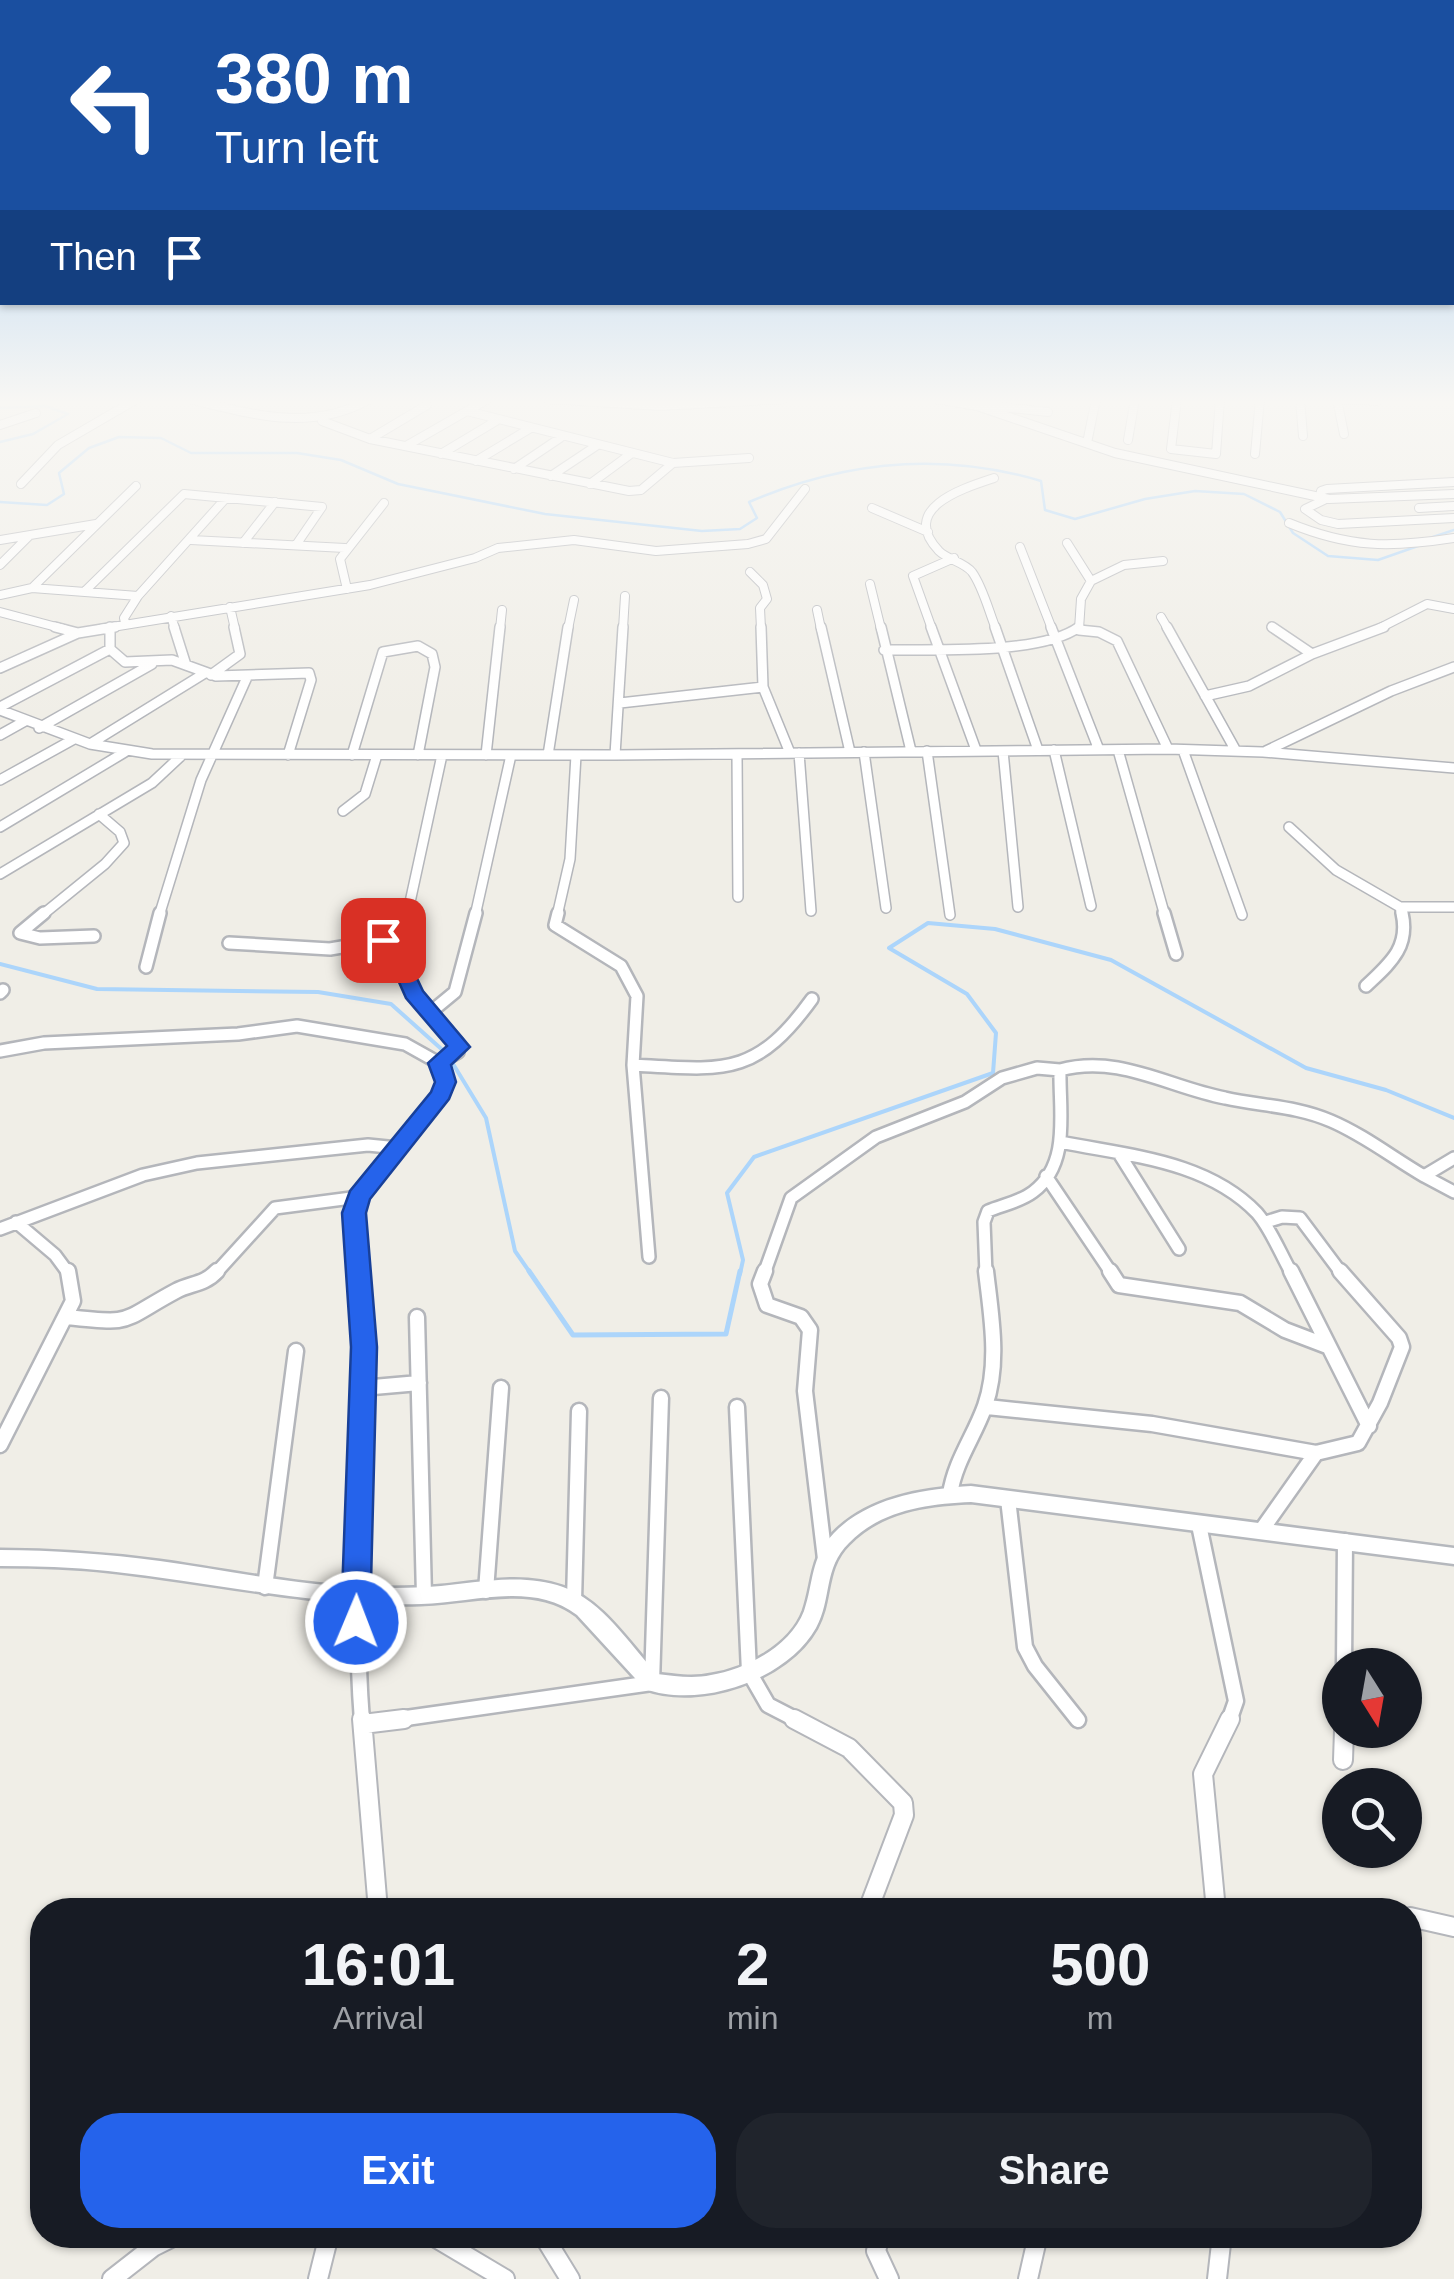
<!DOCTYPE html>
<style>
body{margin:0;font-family:Arial,sans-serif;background:#20242c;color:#f1f3f6;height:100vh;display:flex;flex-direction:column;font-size:38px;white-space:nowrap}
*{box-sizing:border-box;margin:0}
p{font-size:32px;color:#9ea1a6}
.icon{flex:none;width:55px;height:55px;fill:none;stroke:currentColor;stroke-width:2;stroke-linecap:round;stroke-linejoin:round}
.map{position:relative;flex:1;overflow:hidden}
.details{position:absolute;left:30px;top:1898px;width:1392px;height:350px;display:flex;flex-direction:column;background:#171b24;border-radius:40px;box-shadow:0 2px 8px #0004}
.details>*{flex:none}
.hud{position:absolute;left:0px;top:0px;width:1455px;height:305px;box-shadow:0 2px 8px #0004;background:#1a4fa0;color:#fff;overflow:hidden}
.needle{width:65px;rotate:169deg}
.buttons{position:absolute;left:1322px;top:1648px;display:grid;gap:20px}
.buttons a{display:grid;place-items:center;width:100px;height:100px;border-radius:50%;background:#171b24;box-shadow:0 2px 8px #0004;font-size:50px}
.pin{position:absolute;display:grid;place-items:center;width:85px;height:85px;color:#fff;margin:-42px;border-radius:20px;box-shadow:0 5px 15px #0006}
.me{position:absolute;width:110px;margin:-55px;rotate:1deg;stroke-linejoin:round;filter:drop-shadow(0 0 8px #0008)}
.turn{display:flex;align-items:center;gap:35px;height:210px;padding:0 50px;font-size:45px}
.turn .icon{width:130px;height:130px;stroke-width:2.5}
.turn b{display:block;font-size:70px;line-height:85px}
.then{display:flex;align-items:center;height:95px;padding:0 50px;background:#0003;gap:20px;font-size:38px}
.eta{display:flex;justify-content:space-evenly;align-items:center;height:170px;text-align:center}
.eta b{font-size:60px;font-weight:700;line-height:70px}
.button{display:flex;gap:20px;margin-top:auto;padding:20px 50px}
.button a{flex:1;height:115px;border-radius:40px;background:#2563eb;color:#fff;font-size:40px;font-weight:700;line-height:115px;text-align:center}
.button a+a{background:#20242c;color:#f1f3f6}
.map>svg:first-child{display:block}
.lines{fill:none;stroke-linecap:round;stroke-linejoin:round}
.stream-far2{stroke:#acd5fb;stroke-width:2.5}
.stream-far1{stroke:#acd5fb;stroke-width:4}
.stream{stroke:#acd5fb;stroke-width:5}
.street-far4-casing{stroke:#b4b6bb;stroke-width:10}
.street-far3-casing{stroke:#b4b6bb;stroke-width:12}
.street-far2-casing{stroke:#b4b6bb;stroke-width:16}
.street-far1-casing{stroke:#b4b6bb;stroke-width:19}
.street-casing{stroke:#b4b6bb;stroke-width:22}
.secondary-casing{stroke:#b5b8bd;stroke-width:5}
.street-far4{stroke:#fff;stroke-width:8}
.street-far3{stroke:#fff;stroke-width:9}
.street-far2{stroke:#fff;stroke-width:11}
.street-far1{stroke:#fff;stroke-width:14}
.street{stroke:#fff;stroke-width:18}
.secondary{fill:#fff;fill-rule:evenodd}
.route{fill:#2563eb;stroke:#184099;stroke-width:2.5}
</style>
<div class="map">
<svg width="1454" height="2279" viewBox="0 0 1454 2279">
<rect width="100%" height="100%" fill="#f0eee7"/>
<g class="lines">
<!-- stream-far2 -->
<path class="stream-far2" d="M 0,408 L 45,406 L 68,414 L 33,434 L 0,442
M 0,502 L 47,505 L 64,494 L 59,473 L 89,448 L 119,437 L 161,438 L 191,453 L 297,453 L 341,460 L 398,484 L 545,514 L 702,531 L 740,529 L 757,518 L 749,502 C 844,461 941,451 1041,481 L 1045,510 L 1075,519 L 1145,499 L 1195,491 L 1244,494 L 1280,512 L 1293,533 L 1328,556 L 1378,560 L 1418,546
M 1430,538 L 1454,530"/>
<!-- stream-far1 -->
<path class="stream-far1" d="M 0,964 L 97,989 L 318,992 L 391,1004 L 447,1054 L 486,1118 L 515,1251 L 531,1274
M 740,1274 L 743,1260 L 727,1193 L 754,1157 L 993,1073 L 996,1033 L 967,994 L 889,948 L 928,923 L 995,929 L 1111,960 L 1306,1068 L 1386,1090 L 1454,1118"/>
<!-- stream -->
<path class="stream" d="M 529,1271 L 573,1335 L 726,1334 L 740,1271"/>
<!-- street-far4 casing -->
<g class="street-far4-casing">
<path id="street-far4" d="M 189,399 C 252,414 310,433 370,399
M 488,399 L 467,411 L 673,463 L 749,458
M 548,399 L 660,406 L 784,399
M 936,399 L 977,406 L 998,399
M 1177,399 L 1171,449 L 1216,454 L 1220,399
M 1300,399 L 1303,436
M 1337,399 L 1344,434
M 1340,399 L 1377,401
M 977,406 L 1115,453 L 1329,499 L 1454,494
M 993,406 L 1048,412
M 322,421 L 370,439 L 629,491 L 641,490 L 673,463
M 0,425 L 36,413
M 370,439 L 427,405
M 1128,440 L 1135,399
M 1087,443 L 1096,399
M 406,446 L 467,411
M 441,454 L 496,421
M 1255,454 L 1260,399
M 476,461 L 529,429
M 514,469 L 560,438
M 551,476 L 596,446
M 994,478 C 964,488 898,508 939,551 C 948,560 964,562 972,572 C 983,587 989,612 996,629
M 21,484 L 58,445 L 137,399
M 590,484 L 632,453
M 1320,497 L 1321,491 L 1327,489 L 1454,482
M 1324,500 L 1305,509 L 1321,520 L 1338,524 L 1454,518
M 872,508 L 928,532
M 1419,508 L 1454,506
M 1289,523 C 1350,548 1390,548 1454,538
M 0,540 L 96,524
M 191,540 L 345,548
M 243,543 L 275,502
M 1067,543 L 1091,581 L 1081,599 L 1079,629
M 1020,547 L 1052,629
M 0,565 L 29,536
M 750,572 L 763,585 L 767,599 L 760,608 L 761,629
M 1091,581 L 1124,565 L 1163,561
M 870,584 L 881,629
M 32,588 L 138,596
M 347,589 L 340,559 L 384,503
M 85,591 L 184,494 L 322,507 L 296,545
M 0,595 L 32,588 L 136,486
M 230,607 L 235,629
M 817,610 L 821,629
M 0,612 L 64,629
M 171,616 L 175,629
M 1161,617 L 1168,629
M 125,623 L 124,618 L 138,596 L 226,498
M 1272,627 L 1275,629
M 100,629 L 370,585 L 475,558 L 498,548 L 574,540 L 656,551 L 748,544 L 766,539 L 805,489
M 500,629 L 502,610
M 568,629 L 574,600
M 623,629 L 625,596
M 932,629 L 913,576 L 954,558
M 1378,629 L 1427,604 L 1454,609"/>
</g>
<!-- street-far3 casing -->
<g class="street-far3-casing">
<path id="street-far3" d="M 55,627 L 78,633
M 110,627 L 110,649 L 125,662 L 172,660 L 216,676 L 309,673 L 311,680 L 288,755
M 174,627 L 186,665
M 761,627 L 763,687 L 790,753
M 821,627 L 850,752
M 881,627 L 911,751
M 931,627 L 976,750
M 995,627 L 1038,750
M 1051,627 L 1099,750
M 1167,627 L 1236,751
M 1272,627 L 1312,654
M 1079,630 L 1099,632 L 1117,641 L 1168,749
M 884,650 C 934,649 1041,655 1079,627
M 0,668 L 78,633 L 115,627
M 211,675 L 240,654 L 234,627
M 1205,696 L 1249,686 L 1312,654 L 1384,627
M 620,703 L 763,687
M 0,707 L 110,649
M 0,710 L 90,744 L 152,754 L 615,755 L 1168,749 L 1263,752 L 1454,768
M 39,728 L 152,664
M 0,735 L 25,721
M 90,744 L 205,673
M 1054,750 L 1091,906
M 1118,750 L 1165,916
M 1183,750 L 1242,915
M 927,751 L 950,915
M 1003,751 L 1018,907
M 1266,751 L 1391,691 L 1454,667
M 864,752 L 886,908
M 799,753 L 811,911
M 737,754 L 738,897
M 352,755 L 383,652 L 418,646 L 432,654 L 435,667 L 418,755
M 486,755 L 500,627
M 548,755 L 568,627
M 615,755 L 623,627
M 0,780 L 74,739
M 343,811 L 365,794 L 377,755
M 0,827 L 125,752
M 1289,827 L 1336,870 L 1400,907 L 1402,916
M 0,874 L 152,783 L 182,755
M 1400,907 L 1454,907
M 41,916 L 105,864 L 124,843 L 120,832 L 99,814
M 159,916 L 201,780 L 248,675
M 407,916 L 442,755
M 475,916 L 511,755
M 557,916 L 570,859 L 576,755"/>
</g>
<!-- street-far2 casing -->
<g class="street-far2-casing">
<path id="street-far2" d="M 558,913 L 555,925 L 621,966 L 637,996 L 633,1065 L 649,1257
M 1164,913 L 1176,954
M 20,933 L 44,913
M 20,933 L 40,938 L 94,936
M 229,943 L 330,949 L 383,940 L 396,953 L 413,993 L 458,1043 L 458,1052 L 439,1063
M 396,953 L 408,913
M 146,967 L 160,913
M 1366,986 C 1389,964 1410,948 1402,913
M 0,993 L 3,990
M 432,1011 L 455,992 L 476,913
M 0,1051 L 44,1043 L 238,1034 L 297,1026 L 405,1044 L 439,1063 L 445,1082 L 441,1094 L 359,1197 L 354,1213 L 359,1274
M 633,1065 C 723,1070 755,1078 812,999
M 1061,1142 C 1128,1156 1206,1160 1257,1213 C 1271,1229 1281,1255 1292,1274
M 1120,1155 L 1179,1249
M 1046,1176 L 1112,1274
M 1424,1176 L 1454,1192
M 16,1222 L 55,1255 L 69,1274
M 1266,1222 L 1282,1217 L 1300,1218 L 1342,1274
M 0,1229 L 143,1175 L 197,1163 L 368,1145 L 398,1148
M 215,1274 L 275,1208 L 359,1197
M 764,1274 L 791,1198 L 876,1137 L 965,1102 L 1002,1078 L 1037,1068 L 1060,1070
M 986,1274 L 984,1222 L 988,1211 C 1002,1205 1020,1202 1033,1192 C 1071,1164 1059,1111 1060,1070 C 1119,1054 1168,1087 1225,1098 C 1261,1106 1297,1106 1331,1121 C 1364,1135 1393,1158 1424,1176 L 1454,1158"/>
</g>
<!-- street-far1 casing -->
<g class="street-far1-casing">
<path id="street-far1" d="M 358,1271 C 370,1421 350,1571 362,1721
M 765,1271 L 760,1284 L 767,1305 L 801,1317 L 810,1330 L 805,1391 L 825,1559
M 1110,1271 L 1119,1285 L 1240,1303 L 1285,1330 L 1327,1346
M 1291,1271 L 1369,1426
M 67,1317 C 135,1325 120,1321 176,1291 C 191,1283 204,1285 217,1271
M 417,1317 L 424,1596
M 362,1388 L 419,1383
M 737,1407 L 749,1672 L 768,1705 L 799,1721
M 987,1407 L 1152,1424 L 1316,1453
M 0,1445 L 73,1301 L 68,1271
M 950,1494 C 955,1461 974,1437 985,1406 C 1000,1363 991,1315 986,1271
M 1008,1499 L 1025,1647 L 1035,1666 L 1078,1720
M 1199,1525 L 1236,1701 L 1229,1721
M 1263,1528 L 1316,1453 L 1358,1443 L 1380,1403 L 1402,1347 L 1399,1338 L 1340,1271
M 265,1587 L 296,1351
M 486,1591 L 501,1388
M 574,1601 L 579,1411
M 1344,1665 L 1345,1541
M 385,1721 L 652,1683 L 661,1398"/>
</g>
<!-- street casing -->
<g class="street-casing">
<path id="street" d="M 362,1719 L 378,1910
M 794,1719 L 849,1748 L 903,1803 L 904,1815 L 868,1910
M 363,1724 L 404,1719
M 1343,1760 L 1344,1730
M 1216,1910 L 1203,1774 L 1230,1719
M 1410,1917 L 1454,1927
M 431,2235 L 505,2279
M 543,2235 L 570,2279
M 880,2235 L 876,2251 L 889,2279
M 112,2279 L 153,2247 L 177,2235
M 318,2279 L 329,2235
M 1028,2279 L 1038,2235
M 1217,2279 L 1222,2235"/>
</g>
<!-- secondary casing -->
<g class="secondary-casing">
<path id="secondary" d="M 971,1486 L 1454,1548 L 1454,1564 L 971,1502 C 927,1504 881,1510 849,1543 C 823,1568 832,1599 816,1628 C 787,1680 700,1709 645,1689 L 577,1615 C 532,1581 473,1603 421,1604 C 315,1607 212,1582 108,1571 C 72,1567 36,1566 0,1566 L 0,1550 C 54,1550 107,1554 160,1561 C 231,1571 301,1586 373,1588 C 395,1588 419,1588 441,1586 C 481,1582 524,1573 563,1587 C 603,1601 629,1644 657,1674 C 675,1676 693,1679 711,1675 C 745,1670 791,1646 804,1611 C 814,1582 810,1558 834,1533 C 869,1497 924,1489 971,1486 Z"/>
</g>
<!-- street-far4 -->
<use href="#street-far4" class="street-far4"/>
<!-- street-far3 -->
<use href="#street-far3" class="street-far3"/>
<!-- street-far2 -->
<use href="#street-far2" class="street-far2"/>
<!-- street-far1 -->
<use href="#street-far1" class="street-far1"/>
<!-- street -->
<use href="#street" class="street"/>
<!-- secondary -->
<use href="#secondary" class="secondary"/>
</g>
<!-- sky -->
<linearGradient id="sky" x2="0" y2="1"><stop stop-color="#90c1f0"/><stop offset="0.56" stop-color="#f8f7f4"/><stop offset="1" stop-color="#f8f7f4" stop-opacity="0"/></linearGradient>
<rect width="1454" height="718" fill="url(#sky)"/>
<!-- route -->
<path class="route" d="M 383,934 L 403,949 L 423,991 L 470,1047 L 451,1065 L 456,1082 L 449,1099 L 370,1199 L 366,1213 L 377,1347 L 370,1622 L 366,1631 L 356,1634 L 345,1631 L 341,1622 L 351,1347 L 342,1213 L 350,1191 L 431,1092 L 435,1082 L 428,1063 L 447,1046 L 406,998 L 387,955 L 373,940 Z"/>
</svg>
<div class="buttons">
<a><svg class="needle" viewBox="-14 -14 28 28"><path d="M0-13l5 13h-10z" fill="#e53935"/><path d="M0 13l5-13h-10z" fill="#9ea1a6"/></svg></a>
<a><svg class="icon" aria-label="search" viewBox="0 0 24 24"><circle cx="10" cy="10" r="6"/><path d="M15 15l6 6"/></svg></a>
</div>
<div class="pin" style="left:383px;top:940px;background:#d93025"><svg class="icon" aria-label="arrive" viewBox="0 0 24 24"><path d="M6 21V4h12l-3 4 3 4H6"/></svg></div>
<svg class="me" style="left:356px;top:1622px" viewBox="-20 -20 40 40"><circle r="17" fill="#2563eb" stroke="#fff" stroke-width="3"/><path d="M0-11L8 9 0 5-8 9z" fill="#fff"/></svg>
<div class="hud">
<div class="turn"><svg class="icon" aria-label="left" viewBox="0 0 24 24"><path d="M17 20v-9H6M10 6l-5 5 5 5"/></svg><div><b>380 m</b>Turn left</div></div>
<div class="then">Then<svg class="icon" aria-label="arrive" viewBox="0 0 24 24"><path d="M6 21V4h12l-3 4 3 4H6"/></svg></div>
</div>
<section class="details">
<div class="eta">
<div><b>16:01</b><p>Arrival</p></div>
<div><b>2</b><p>min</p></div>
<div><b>500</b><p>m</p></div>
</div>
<div class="button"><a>Exit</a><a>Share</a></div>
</section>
</div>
